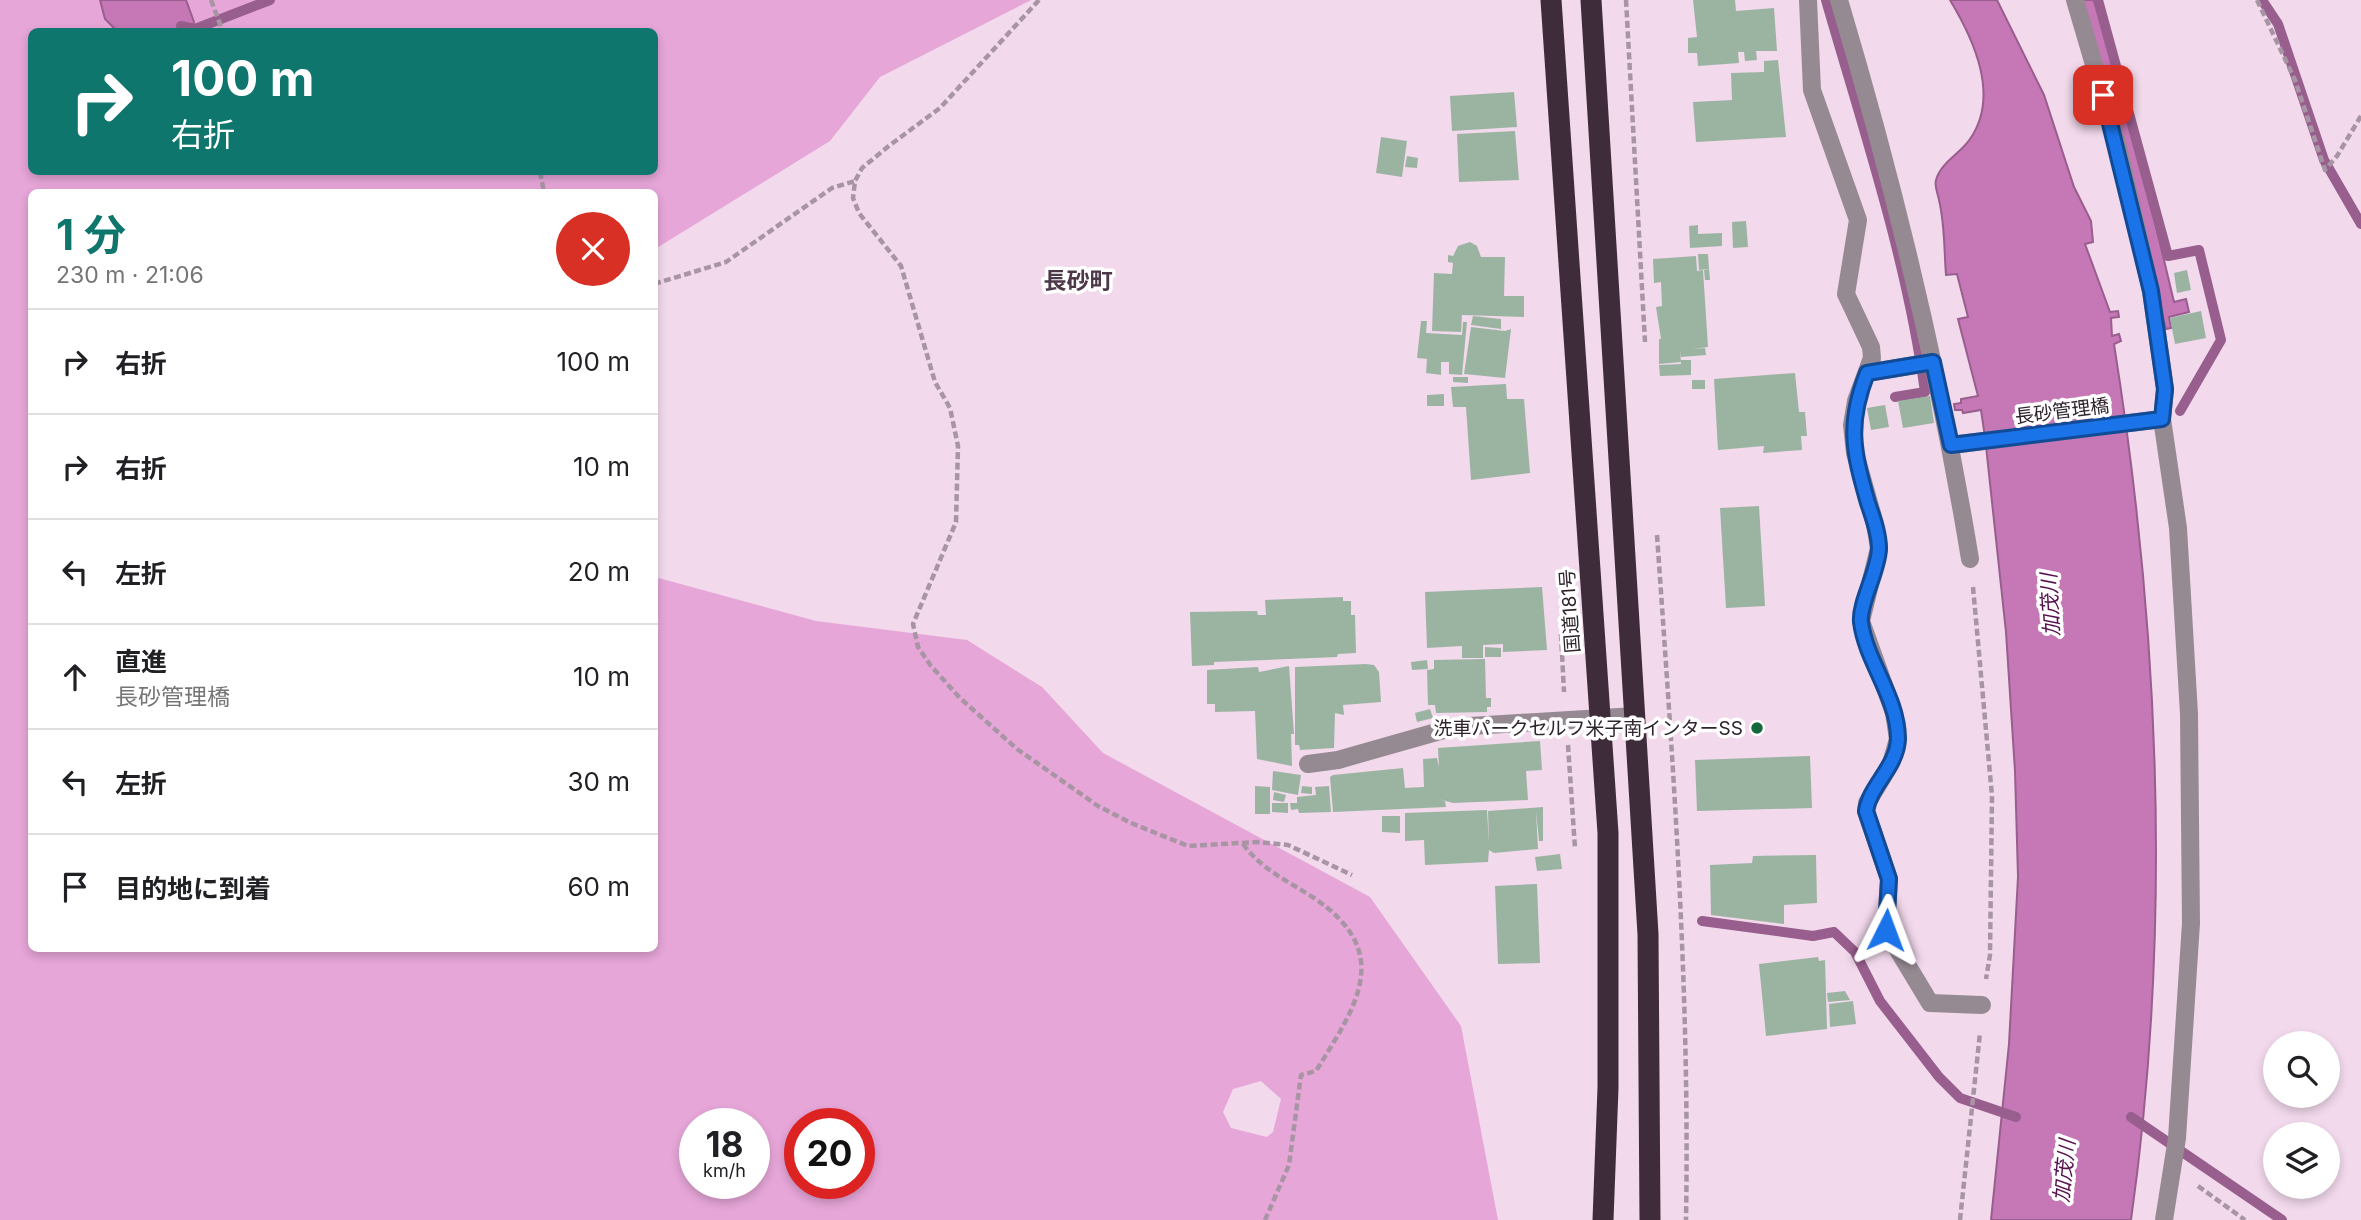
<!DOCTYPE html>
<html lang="ja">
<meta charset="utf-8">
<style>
body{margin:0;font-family:Inter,"Noto Sans JP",sans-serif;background:#f6f6f6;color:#202124;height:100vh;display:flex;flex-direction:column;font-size:26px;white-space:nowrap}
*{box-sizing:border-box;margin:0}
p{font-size:23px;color:#757577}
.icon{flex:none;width:38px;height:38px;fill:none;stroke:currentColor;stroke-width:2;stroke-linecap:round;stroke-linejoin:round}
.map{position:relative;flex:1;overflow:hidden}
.sheet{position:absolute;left:28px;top:189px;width:630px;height:763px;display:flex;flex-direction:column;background:#fff;border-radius:10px;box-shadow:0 4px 10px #0003}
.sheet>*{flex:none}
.guide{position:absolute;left:28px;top:28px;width:630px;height:147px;border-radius:10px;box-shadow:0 4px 10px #0003;background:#0f766e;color:#fff;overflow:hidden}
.controls{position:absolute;left:2263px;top:1031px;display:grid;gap:14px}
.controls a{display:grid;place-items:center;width:77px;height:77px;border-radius:50%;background:#fff;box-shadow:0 4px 10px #0003;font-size:35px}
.speed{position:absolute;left:679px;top:1108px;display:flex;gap:14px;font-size:35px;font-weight:700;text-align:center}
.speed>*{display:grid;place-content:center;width:91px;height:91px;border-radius:50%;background:#fff;box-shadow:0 4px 10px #0003;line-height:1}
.speed small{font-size:18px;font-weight:400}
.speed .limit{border:10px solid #d22;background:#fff;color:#111}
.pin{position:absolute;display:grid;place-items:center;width:60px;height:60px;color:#fff;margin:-30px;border-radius:14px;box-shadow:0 4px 10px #0006}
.me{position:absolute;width:77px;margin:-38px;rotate:3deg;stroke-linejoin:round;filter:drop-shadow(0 0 5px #0008)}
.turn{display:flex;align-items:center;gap:24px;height:147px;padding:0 28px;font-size:32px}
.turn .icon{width:91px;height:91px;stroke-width:2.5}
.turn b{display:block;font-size:49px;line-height:60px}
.round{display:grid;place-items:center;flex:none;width:74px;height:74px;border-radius:37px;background:#f6f6f6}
.headline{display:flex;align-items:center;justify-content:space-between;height:119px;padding:0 28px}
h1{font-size:42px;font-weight:700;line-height:52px;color:#0f766e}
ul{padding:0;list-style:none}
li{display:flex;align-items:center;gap:21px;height:105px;padding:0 28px;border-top:2px solid #e0e0e0}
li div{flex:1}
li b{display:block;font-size:26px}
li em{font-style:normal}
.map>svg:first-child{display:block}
.green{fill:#e6a6d8;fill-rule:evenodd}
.water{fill:#c677b6;stroke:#985e8d;stroke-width:2}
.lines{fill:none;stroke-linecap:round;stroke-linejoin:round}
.stream{stroke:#985e8d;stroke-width:10}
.building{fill:#9bb4a2}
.path{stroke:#a895a4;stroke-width:4.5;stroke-dasharray:7 3.5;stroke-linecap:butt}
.lane{stroke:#958a92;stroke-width:18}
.street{stroke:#958a92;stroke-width:18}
.highway{stroke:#3f2c3b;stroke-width:21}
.route-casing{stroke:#114b97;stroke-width:18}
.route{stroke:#1a73e8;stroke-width:12}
.poi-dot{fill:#13693b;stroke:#fff;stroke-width:2.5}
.labels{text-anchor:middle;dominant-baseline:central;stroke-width:7;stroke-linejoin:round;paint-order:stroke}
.street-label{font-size:19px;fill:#2e242c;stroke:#fff}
.poi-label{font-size:19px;fill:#2e242c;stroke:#fff;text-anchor:end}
.water-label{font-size:21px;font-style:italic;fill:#58114e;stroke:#fff}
.quarter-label{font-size:23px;font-weight:bold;fill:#4c3848;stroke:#fff}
</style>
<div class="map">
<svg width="2361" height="1220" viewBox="0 0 2361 1220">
<rect width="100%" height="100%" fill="#f2d9ec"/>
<!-- green -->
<path class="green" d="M 0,0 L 1031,0 L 880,77 L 830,141 L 655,249 L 654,192 L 32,192 L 32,948 L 654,948 L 655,577 L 816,621 L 967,640 L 1042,687 L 1103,753 L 1370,897 L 1461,1026 L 1498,1220 L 0,1220 ZM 32,32 L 654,32 L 654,172 L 32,172 ZM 1261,1081 L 1281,1099 L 1273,1132 L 1267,1137 L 1231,1128 L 1223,1112 L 1233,1089 ZM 695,1124 L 754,1124 L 754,1183 L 695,1183 ZM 800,1124 L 859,1124 L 859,1183 L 800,1183 Z"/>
<!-- water -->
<path class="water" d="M 100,0 L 186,0 L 194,22 L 192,30 L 117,31 L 105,19 Z
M 1950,0 L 1997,0 L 2044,95 L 2074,187 L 2091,221 L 2093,242 L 2085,244 L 2110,312 L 2118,311 L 2119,317 L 2111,318 L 2112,336 L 2119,334 L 2121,341 L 2114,344 C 2160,634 2172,929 2131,1220 L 1991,1220 L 2009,1044 L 2018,877 L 2015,771 L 2006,632 L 1985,437 L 1981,410 L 1963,413 L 1962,410 L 1955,410 L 1954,404 L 1961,403 L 1961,399 L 1978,396 L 1958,319 L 1968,317 L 1957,274 L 1946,275 C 1944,250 1945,225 1939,200 C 1938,194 1934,186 1936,180 C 1941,162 1960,154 1970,139 C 2000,96 1974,40 1950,0 Z
M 2079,0 L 2094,0 L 2138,151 L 2174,302 L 2186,299 L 2189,312 L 2169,317 L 2171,328 L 2166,329 Z"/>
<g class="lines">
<!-- stream -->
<path class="stream" d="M 1826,0 C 1863,129 1907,259 1925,392 L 1895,397
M 2098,0 L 2168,256 L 2199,250 L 2221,340 L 2180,411
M 2262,0 L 2278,24 L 2324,160 L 2361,224
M 181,26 L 195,29 L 270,0
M 1702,921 L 1813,936 L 1834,932 L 1855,952 L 1880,1001 L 1939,1077 L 1960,1098 L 2016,1117
M 2131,1117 L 2282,1220"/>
</g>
<!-- building -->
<path class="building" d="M 1693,0 L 1735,0 L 1736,11 L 1774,8 L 1777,51 L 1756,51 L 1757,60 L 1745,61 L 1744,52 L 1738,52 L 1739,63 L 1698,66 L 1697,53 L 1688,53 L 1688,38 L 1697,37 Z
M 1778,60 L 1786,137 L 1696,142 L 1693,102 L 1732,100 L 1731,73 L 1764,72 L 1764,61 Z
M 1514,92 L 1517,127 L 1452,131 L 1450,96 Z
M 1515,131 L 1519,180 L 1459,182 L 1457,134 Z
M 1381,137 L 1407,141 L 1402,177 L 1376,173 Z
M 1407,156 L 1418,158 L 1417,168 L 1405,167 Z
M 1746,221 L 1748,247 L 1733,248 L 1732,222 Z
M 1698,225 L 1698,234 L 1722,233 L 1722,246 L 1690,248 L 1689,226 Z
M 1470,242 L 1477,246 L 1481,257 L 1505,257 L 1504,296 L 1524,296 L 1524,317 L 1462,315 L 1461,332 L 1432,331 L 1434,273 L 1452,274 L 1453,263 L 1448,262 L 1448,255 L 1453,256 L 1458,246 Z
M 1698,254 L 1708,254 L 1709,269 L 1699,270 Z
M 1696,256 L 1697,271 L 1703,270 L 1708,347 L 1692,349 L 1705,348 L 1706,355 L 1681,357 L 1680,349 L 1681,362 L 1659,364 L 1659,339 L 1661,339 L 1656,307 L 1662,306 L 1661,282 L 1654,283 L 1653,259 Z
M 1709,269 L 1710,280 L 1705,280 L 1704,270 Z
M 2187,270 L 2191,290 L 2177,293 L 2174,273 Z
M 2201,311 L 2206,338 L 2175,344 L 2170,318 Z
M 1473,316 L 1501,319 L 1501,329 L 1471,325 Z
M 1421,321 L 1427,321 L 1426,333 L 1462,335 L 1463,322 L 1467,322 L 1462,375 L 1449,374 L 1449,362 L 1441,362 L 1441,375 L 1426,373 L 1427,359 L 1417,358 Z
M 1471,327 L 1505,331 L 1511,329 L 1505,378 L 1464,374 Z
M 1681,360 L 1691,360 L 1691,375 L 1660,376 L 1659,365 L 1681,364 Z
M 1795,373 L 1799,412 L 1805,412 L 1807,436 L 1801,436 L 1802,450 L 1763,453 L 1764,446 L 1718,450 L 1714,379 Z
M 1453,377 L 1468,377 L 1468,383 L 1453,382 Z
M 1692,380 L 1705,380 L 1705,389 L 1692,389 Z
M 1506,384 L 1507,399 L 1524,399 L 1530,473 L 1471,480 L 1466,407 L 1453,407 L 1451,387 Z
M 1444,394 L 1444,406 L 1427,406 L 1427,395 Z
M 1930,396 L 1934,423 L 1903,428 L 1898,401 Z
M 1885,405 L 1889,427 L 1871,430 L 1867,408 Z
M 1759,506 L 1765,606 L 1726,608 L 1720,508 Z
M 1542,587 L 1547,650 L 1503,652 L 1503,644 L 1483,645 L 1483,658 L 1462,658 L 1462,646 L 1427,648 L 1425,592 Z
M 1343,597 L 1343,601 L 1351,601 L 1351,615 L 1355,615 L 1356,653 L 1338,654 L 1337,657 L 1214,662 L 1214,665 L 1192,666 L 1190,612 L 1257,611 L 1258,615 L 1266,615 L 1265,600 Z
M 1485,647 L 1501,648 L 1501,657 L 1485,657 Z
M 1485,659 L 1486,698 L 1491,698 L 1491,707 L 1487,707 L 1487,712 L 1436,713 L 1435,705 L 1428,705 L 1427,670 L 1434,669 L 1434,660 Z
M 1427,660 L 1428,669 L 1412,670 L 1411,662 Z
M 1366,664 L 1374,665 L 1379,672 L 1381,702 L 1343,705 L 1344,715 L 1335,713 L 1334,748 L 1300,750 L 1299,745 L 1295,745 L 1295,667 Z
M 1289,666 L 1294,734 L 1291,734 L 1292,766 L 1257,759 L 1255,711 L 1215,712 L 1215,704 L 1207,704 L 1207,670 L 1258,667 L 1259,672 Z
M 1430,709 L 1433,718 L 1417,722 L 1415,713 Z
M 1540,741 L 1542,770 L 1526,771 L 1528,800 L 1453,803 L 1439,799 L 1445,801 L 1446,807 L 1333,812 L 1330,777 L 1333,775 L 1403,768 L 1405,788 L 1424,787 L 1423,759 L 1437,758 L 1439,767 L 1438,748 Z
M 1810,756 L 1812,808 L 1697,811 L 1695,760 Z
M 1273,771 L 1301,775 L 1298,795 L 1272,790 Z
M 1255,786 L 1270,787 L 1270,814 L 1255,814 Z
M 1302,786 L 1312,787 L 1312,794 L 1301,793 Z
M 1329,786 L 1331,812 L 1299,813 L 1298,809 L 1291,810 L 1290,803 L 1297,803 L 1297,797 L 1316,795 L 1315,787 Z
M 1274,792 L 1286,795 L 1284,802 L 1273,800 Z
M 1272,803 L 1288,803 L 1288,813 L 1272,812 Z
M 1543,807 L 1543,841 L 1539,841 L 1536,811 L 1538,849 L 1494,853 L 1489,850 L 1488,862 L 1425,865 L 1424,840 L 1405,841 L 1405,813 L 1487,810 L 1489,844 L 1488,811 Z
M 1382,816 L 1400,816 L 1400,833 L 1382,832 Z
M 1560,854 L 1562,869 L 1537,871 L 1535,857 Z
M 1816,855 L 1817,903 L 1784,905 L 1784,924 L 1711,915 L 1710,865 L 1752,863 L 1753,856 Z
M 1537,884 L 1540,963 L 1498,964 L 1495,886 Z
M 1818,957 L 1819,961 L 1825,960 L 1827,1029 L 1766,1036 L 1759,964 Z
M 1845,991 L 1850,1000 L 1828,1002 L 1827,993 Z
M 1853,1001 L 1856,1024 L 1830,1027 L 1829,1004 Z"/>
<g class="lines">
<!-- path -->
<path class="path" d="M 211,0 L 223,32
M 1039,0 L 940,108 L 890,145 L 862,168 L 855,181 L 853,198 L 859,213 L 901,266 L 935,382 L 950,408 L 958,446 L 956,522 L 913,624 L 918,647 L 931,666 L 960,698 L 1017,749 L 1098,806 L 1131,823 L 1188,846 L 1258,842 L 1288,845 L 1352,875
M 1626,0 L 1645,342
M 2257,0 L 2295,80 L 2325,170 L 2337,156 L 2361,116
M 540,172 L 544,192
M 654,284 L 726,262 L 832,188 L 855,181
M 1657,535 C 1673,764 1690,991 1686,1220
M 1973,587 L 1992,796 L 1990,955 L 1986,979
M 1561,634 L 1564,692
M 1568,745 L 1575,848
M 1243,844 C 1262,870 1288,881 1314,898 C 1395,953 1356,1006 1316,1071 L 1301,1075 L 1289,1165 L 1265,1220
M 2198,1186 L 2245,1220
M 1960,1220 L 1980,1033"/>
<!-- lane -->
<path class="lane" d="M 1808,0 L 1812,90 L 1858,220 L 1846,294 L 1871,347 L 1872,358 L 1856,401 L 1852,425 L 1855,453 L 1875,524 L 1879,548 L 1861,621 L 1894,713 L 1898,739 L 1891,763 L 1867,803 L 1866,811 L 1889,879 L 1886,930 L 1930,1003 L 1982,1005
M 1867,373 L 1933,362"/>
<!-- street -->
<path class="street" d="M 1839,0 C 1894,184 1939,370 1970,559
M 2075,0 L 2117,143 L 2151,291 L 2165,389 L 2162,419 L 2178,528 L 2189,714 L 2191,923 L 2177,1138 L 2164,1220
M 1951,445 L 2162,419
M 1308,764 L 1338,760 L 1454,727 L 1635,716"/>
<!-- highway -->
<path class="highway" d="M 1551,0 L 1608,833 L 1608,1088 L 1603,1220
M 1591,0 L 1648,934 L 1650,1220"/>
</g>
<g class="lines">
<!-- route casing -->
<g class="route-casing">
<path id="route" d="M 1886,930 L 1889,879 L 1866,811 C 1870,785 1897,767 1898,739 C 1898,697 1866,662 1861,622 C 1859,603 1878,572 1879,549 C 1879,533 1873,518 1868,503 C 1853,451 1847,424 1867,373 L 1933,362 L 1951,445 L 2162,419 L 2165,389 L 2151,291 L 2103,95"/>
</g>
<!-- route -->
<use href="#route" class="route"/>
</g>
<!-- markers -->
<circle class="poi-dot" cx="1757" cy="728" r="7"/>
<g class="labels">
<!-- street labels -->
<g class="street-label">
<text transform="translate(2062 411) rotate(-7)">長砂管理橋</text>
<text transform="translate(1570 611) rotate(-94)">国道181号</text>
</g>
<!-- poi labels -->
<g class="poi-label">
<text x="1743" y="728">洗車パークセルフ米子南インターSS</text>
</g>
<!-- water labels -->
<g class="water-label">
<text transform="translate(2050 605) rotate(-93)">加茂川</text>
<text transform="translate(2064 1171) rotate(-84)">加茂川</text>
</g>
<!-- quarter labels -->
<g class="quarter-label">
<text x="1078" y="281">長砂町</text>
</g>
</g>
</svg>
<div class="controls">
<a><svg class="icon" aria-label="search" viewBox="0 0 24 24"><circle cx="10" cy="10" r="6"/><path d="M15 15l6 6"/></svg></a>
<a><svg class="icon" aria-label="layers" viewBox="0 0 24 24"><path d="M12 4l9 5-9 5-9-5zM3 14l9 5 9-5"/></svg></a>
</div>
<div class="speed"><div>18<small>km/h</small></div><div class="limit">20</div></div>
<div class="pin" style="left:2103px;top:95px;background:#d93025"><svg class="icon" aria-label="arrive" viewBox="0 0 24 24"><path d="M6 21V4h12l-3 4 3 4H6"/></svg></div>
<svg class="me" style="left:1886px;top:930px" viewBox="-20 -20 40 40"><path d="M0-17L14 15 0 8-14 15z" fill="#1a73e8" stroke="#fff" stroke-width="4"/></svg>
<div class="guide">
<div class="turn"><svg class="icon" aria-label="right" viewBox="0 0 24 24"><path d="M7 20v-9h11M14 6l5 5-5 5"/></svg><div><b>100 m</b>右折</div></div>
</div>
<section class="sheet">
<div class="headline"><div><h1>1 分</h1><p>230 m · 21:06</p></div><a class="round" style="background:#d93025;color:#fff"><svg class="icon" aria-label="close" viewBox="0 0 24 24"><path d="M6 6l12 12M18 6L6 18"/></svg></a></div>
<ul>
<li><svg class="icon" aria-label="right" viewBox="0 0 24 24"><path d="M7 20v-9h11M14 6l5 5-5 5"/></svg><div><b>右折</b></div><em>100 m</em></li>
<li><svg class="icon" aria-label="right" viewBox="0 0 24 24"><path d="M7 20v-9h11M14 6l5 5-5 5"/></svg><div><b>右折</b></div><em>10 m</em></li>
<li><svg class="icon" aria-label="left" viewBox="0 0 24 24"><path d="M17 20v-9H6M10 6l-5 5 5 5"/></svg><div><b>左折</b></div><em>20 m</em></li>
<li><svg class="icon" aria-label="ahead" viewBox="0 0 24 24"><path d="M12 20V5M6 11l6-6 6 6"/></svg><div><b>直進</b><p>長砂管理橋</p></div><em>10 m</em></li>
<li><svg class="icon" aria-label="left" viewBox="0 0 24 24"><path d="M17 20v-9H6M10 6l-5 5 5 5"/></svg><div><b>左折</b></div><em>30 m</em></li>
<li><svg class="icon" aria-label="arrive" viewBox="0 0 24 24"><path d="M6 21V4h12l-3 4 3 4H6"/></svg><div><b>目的地に到着</b></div><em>60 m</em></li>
</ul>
</section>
</div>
